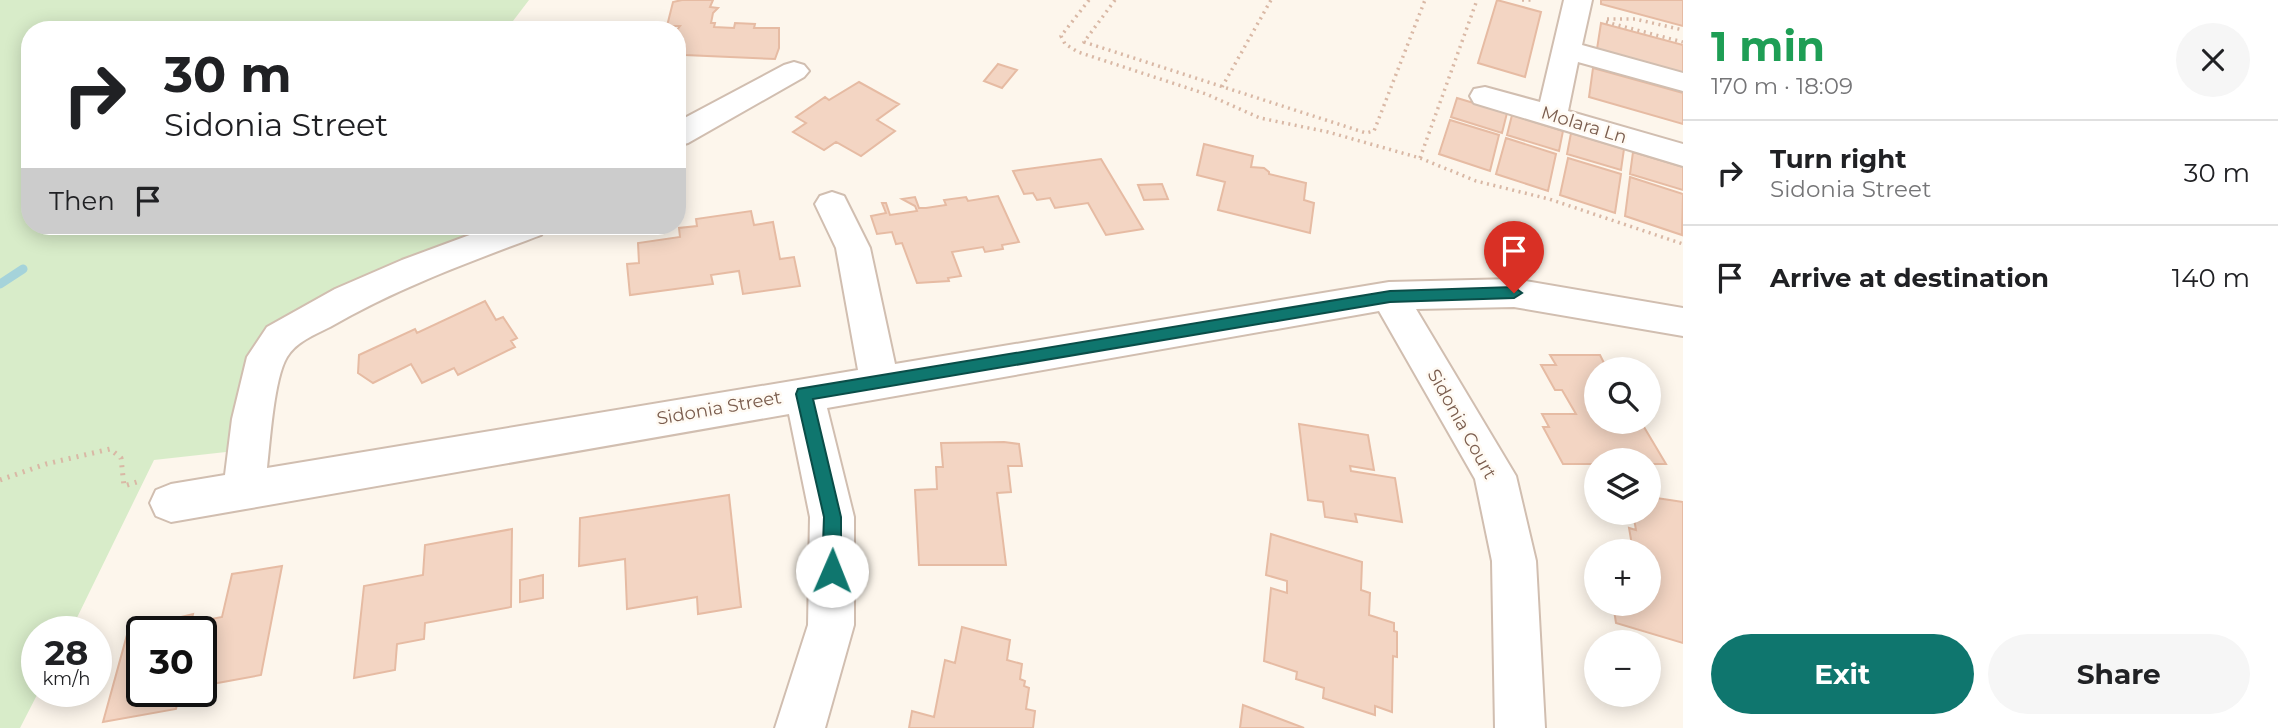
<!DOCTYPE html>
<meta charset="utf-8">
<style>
body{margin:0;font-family:Montserrat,sans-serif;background:#f6f6f6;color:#202124;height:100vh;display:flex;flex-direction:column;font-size:26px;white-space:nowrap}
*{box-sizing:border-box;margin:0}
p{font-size:23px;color:#757577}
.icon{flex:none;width:38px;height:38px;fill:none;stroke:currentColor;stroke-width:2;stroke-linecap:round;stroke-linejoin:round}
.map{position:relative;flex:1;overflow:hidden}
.details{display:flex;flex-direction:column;background:#fff;width:595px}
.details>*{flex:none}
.guide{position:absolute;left:21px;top:21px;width:665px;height:214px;border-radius:28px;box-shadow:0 4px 18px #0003;background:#fff;color:#202124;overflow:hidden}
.controls{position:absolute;left:1584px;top:357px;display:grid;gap:14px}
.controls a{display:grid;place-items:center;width:77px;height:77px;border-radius:50%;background:#fff;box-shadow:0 4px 18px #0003;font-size:35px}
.speed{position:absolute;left:21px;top:616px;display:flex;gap:14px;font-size:35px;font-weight:700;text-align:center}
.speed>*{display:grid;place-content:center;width:91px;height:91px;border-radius:50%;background:#fff;box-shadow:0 4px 18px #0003;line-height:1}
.speed small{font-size:18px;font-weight:400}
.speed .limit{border:4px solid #111;border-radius:10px;background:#fff;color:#111}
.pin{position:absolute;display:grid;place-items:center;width:60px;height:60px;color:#fff;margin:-72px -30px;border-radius:50% 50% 50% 0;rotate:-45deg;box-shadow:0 0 7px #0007}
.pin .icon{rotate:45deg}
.me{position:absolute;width:77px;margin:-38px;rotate:1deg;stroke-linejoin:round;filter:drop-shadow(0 0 5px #0008)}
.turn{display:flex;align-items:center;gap:24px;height:147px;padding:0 28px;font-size:32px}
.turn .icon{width:91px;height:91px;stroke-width:2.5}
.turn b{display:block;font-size:49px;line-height:60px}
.then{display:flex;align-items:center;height:66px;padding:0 28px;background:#0003;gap:14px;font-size:26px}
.round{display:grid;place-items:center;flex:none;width:74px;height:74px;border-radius:37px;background:#f6f6f6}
.overview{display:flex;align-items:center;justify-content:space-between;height:119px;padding:0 28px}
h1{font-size:42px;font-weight:700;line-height:52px;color:#1e9e55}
.button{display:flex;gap:14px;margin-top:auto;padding:14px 28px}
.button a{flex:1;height:80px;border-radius:42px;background:#0f766e;color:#fff;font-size:28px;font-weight:700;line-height:80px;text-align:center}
.button a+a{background:#f6f6f6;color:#202124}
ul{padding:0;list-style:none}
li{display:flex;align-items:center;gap:21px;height:105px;padding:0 28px;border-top:2px solid #e0e0e0}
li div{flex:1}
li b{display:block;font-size:26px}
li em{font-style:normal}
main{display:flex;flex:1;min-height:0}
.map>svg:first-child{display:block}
.green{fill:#d8ecc9}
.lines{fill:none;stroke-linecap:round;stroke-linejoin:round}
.stream{stroke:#a5d3da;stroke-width:9}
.building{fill:#f3d5c3;stroke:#e6bba3;stroke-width:2}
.minor-casing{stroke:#d1beb0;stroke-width:4}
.path-far1{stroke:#d9b8a5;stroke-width:3.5;stroke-dasharray:2 4.5;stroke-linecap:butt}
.path{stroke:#d9b8a5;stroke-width:5;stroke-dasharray:2 6;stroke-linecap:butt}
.minor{fill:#fff;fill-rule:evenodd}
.route{fill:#0f766e;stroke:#0a4d48;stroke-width:2}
.labels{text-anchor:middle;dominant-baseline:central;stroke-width:5;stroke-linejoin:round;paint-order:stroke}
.street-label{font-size:18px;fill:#7a5c4d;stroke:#fffaf3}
</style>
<main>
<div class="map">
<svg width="1683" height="728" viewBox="0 0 1683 728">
<rect width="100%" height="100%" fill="#fdf6ec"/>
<!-- green -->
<path class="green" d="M 0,0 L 529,0 L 506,30 L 30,30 L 30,226 L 483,226 L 257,340 L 226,452 L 154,460 L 70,632 L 37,632 L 39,691 L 20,728 L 0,728 Z"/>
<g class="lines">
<!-- stream -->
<path class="stream" d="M 0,284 L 23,269"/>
</g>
<!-- building -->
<path class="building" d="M 682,0 L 713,0 L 710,7 L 718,8 L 713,13 L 711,23 L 715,23 L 714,27 L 734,28 L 735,23 L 755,24 L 754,28 L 779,28 L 779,48 L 775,59 L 685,55 L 685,52 L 677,47 L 677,30 L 680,26 L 667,26 L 673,2 Z
M 1497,0 L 1541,12 L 1525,77 L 1478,63 Z
M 1601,0 L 1683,0 L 1683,26 L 1601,4 Z
M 1601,23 L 1683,45 L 1683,73 L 1597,49 Z
M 998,64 L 1017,70 L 1002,88 L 984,81 Z
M 1593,68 L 1683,93 L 1683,124 L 1589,97 Z
M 859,82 L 899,104 L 877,120 L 895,131 L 861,156 L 836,142 L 824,150 L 793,132 L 806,123 L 796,117 L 825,97 L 829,100 Z
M 1457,98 L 1507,113 L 1502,133 L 1451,117 Z
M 1512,115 L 1563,131 L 1559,151 L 1507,135 Z
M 1450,120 L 1499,135 L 1490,171 L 1439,154 Z
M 1571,133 L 1624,149 L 1621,170 L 1567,154 Z
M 1506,138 L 1556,154 L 1548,191 L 1496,174 Z
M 1204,144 L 1253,156 L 1251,167 L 1264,168 L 1269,172 L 1269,174 L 1306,183 L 1304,200 L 1314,203 L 1310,233 L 1218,210 L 1225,182 L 1197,175 Z
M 1633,152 L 1683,167 L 1683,190 L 1630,174 Z
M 1568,158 L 1621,174 L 1615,213 L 1560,195 Z
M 1101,159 L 1143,229 L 1106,235 L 1088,203 L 1055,208 L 1050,198 L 1037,200 L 1033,193 L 1024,194 L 1013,171 Z
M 1630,177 L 1683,194 L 1682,235 L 1625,216 Z
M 1162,184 L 1168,199 L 1144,200 L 1138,185 Z
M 998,196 L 1019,242 L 1002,245 L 1003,249 L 985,252 L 983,247 L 952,252 L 961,276 L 948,278 L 949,281 L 917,283 L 902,243 L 896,244 L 892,232 L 877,234 L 871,216 L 886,213 L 882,203 L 886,203 L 890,215 L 917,211 L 915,206 L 902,199 L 915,197 L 919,208 L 926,208 L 946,205 L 944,200 L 966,197 L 968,201 Z
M 751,211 L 754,225 L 773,222 L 780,259 L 794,257 L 800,286 L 743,294 L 739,271 L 711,275 L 713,284 L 630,295 L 627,264 L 639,263 L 638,243 L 680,237 L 679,228 L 697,226 L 696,219 Z
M 485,301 L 496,320 L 503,317 L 517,338 L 511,341 L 515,347 L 458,375 L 454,368 L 422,383 L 411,364 L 373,383 L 358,373 L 359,355 L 415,329 L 417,333 Z
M 1550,355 L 1600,355 L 1605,365 L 1620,365 L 1623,369 L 1596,369 L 1596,422 L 1641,422 L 1666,464 L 1648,464 L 1648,460 L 1596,460 L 1596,464 L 1563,464 L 1543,427 L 1549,427 L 1542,414 L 1576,414 L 1562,390 L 1555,390 L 1541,365 L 1556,365 Z
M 1299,424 L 1368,435 L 1374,470 L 1350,466 L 1351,471 L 1395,478 L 1402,522 L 1355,514 L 1357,522 L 1325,517 L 1323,502 L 1308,500 Z
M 1004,442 L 1019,444 L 1022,466 L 1008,466 L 1011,492 L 997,493 L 1006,565 L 919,565 L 915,490 L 937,489 L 936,467 L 943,467 L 941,443 Z
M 729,495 L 741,607 L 698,614 L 697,597 L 627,609 L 625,559 L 579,566 L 580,518 Z
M 1650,497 L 1683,502 L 1683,643 L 1616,623 L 1613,604 L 1648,604 L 1648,551 L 1633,551 L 1629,528 L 1636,530 L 1633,513 L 1648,513 Z
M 512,529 L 511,607 L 425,623 L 424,639 L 397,644 L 395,670 L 354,678 L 364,586 L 423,575 L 425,545 Z
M 1271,534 L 1362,562 L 1361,590 L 1370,593 L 1369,615 L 1394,623 L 1394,631 L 1397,632 L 1397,657 L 1393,656 L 1392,712 L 1375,706 L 1375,715 L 1323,698 L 1324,688 L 1296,679 L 1297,672 L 1264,661 L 1271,588 L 1287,593 L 1287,581 L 1266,575 Z
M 282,566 L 261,675 L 201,686 L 201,632 L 142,632 L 142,691 L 180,691 L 176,709 L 103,722 L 130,624 L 145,622 L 144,626 L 193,614 L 191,623 L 222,617 L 232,574 Z
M 543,575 L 543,598 L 520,602 L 520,580 Z
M 962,627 L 1010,640 L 1007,660 L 1022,664 L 1020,679 L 1025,681 L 1024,686 L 1029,688 L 1026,709 L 1035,711 L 1033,728 L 909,728 L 912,711 L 934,717 L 945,660 L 955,663 Z
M 1243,705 L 1304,728 L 1240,728 Z"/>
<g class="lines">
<!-- minor casing -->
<g class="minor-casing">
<path id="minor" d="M 1564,0 L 1592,0 L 1582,45 L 1683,73 L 1683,91 L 1578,62 L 1568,111 L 1683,144 L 1683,166 L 1474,103 L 1470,96 L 1474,89 L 1485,87 L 1540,102 Z
M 794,62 L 804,65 L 809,71 L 804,77 L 688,143 L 677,146 L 677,122 L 784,65 Z
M 832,192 L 844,196 L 870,248 L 895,364 L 1389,282 L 1514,279 L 1683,308 L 1683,336 L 1514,307 L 1416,309 L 1516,476 L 1536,561 L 1545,728 L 1495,728 L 1492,561 L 1475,479 L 1379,311 L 827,408 L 854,517 L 854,625 L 825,728 L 775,728 L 808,625 L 810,517 L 789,414 L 171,522 L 156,516 L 150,503 L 156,490 L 171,484 L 225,475 L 232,419 L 247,357 L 267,327 L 335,289 L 402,260 L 494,226 L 546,226 L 541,235 C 469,262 397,288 330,327 C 314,335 296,342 287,357 C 274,378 270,442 267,468 L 858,370 L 836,248 L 815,204 L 820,196 Z"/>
</g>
<!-- path-far1 -->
<path class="path-far1" d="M 1089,0 L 1061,36 L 1065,44 L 1078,52 L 1206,94 L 1260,118 L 1328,132 L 1420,158 L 1476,181 L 1549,199 L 1683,244
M 1115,0 L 1084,42 L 1366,133 L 1374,131 L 1425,0
M 1522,0 L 1531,0
M 1607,19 L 1635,19 L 1683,30
M 1606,22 L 1683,42
M 1222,87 L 1271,0
M 1420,158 L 1477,0"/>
<!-- path -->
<path class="path" d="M 0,480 L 46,464 L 110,449 L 121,458 L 124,486 L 140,481"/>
<!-- minor -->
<use href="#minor" class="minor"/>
</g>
<!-- route -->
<path class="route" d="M 1514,287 L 1522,293 L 1514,298 L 1390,302 L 813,399 L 841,517 L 841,571 L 838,577 L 832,580 L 825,577 L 822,571 L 824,517 L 796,394 L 798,389 L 1390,291 Z"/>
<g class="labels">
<!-- street labels -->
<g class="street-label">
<text transform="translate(1584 125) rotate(17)">Molara Ln</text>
<text transform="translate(719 408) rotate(-10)">Sidonia Street</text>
<text transform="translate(1462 424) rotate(61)">Sidonia Court</text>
</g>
</g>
</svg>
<div class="controls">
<a><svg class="icon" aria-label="search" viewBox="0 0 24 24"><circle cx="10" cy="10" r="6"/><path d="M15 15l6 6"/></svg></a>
<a><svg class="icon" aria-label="layers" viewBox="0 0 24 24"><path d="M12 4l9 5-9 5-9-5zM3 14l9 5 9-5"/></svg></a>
<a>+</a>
<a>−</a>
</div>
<div class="speed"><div>28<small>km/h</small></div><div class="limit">30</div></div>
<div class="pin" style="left:1514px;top:293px;background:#d93025"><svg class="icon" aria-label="arrive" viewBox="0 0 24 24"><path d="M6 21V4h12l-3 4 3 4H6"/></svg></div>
<svg class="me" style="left:832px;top:571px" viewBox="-20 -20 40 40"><circle r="19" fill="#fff"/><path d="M0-13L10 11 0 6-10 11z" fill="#0f766e"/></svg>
<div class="guide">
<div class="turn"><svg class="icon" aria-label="right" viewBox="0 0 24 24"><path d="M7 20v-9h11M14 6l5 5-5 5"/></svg><div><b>30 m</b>Sidonia Street</div></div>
<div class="then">Then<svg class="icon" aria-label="arrive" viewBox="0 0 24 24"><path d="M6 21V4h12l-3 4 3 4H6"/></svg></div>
</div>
</div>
<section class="details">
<div class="overview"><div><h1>1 min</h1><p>170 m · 18:09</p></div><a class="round"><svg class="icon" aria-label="close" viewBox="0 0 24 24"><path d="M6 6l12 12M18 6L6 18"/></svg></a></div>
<ul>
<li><svg class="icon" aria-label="right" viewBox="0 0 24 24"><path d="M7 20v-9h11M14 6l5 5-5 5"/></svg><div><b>Turn right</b><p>Sidonia Street</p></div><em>30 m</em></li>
<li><svg class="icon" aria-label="arrive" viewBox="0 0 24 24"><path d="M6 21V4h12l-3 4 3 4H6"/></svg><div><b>Arrive at destination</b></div><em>140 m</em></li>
</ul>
<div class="button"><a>Exit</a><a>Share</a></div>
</section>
</main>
